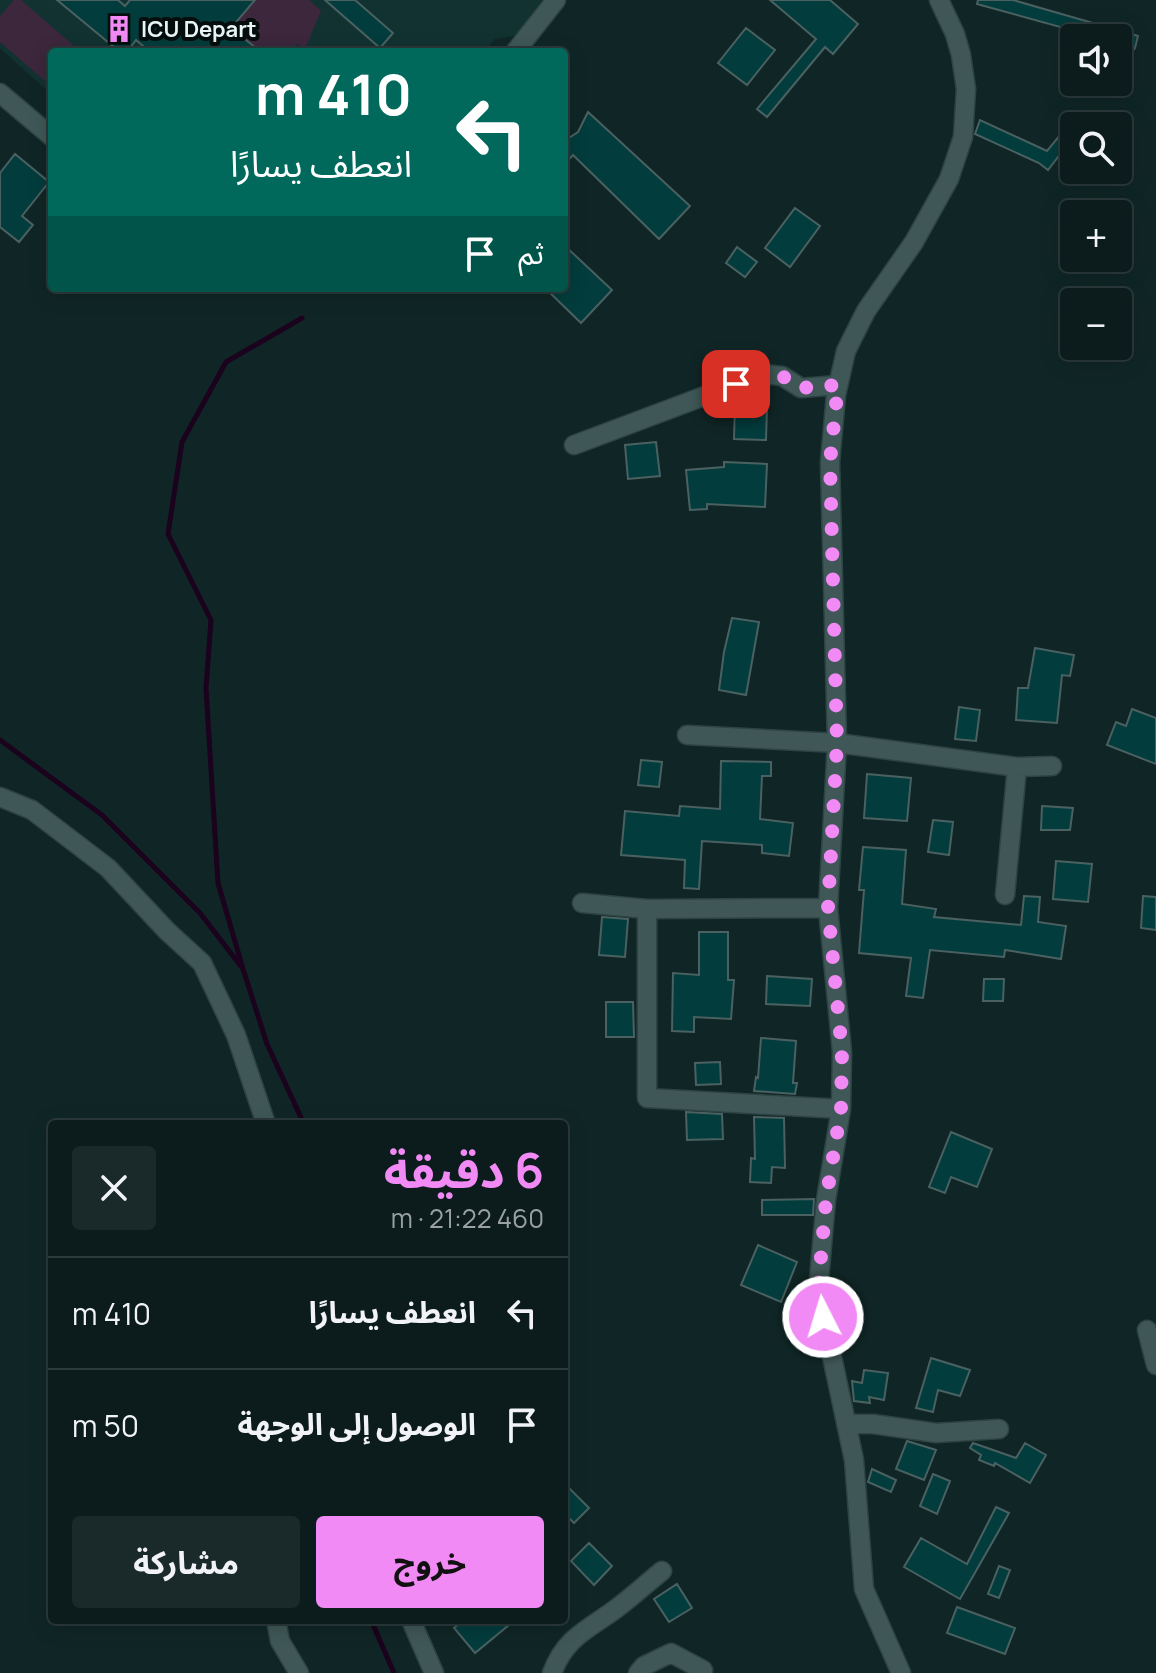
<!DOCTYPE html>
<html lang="ar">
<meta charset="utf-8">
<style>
body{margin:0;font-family:Manrope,"Noto Sans Arabic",sans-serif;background:#1a2929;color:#f1f3f6;direction:rtl;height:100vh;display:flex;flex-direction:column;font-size:30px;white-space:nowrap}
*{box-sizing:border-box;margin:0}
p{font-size:26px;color:#9aa1a3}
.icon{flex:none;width:44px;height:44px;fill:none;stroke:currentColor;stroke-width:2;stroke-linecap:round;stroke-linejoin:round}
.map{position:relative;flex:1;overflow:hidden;direction:ltr}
.side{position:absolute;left:48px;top:1120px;width:520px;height:504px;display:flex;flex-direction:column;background:#0c1c1c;border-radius:8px;box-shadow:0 4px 20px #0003,0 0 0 2px #2c3a3b;direction:rtl}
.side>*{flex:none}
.guide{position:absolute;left:48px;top:48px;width:520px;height:244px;border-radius:8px;box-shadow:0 4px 20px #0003,0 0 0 2px #2c3a3b;direction:rtl;background:#00695c;color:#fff;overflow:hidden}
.fabs{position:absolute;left:1060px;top:24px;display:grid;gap:16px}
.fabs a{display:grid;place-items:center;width:72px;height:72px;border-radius:8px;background:#0c1c1c;box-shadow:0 4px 20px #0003,0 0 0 2px #2c3a3b;font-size:40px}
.pin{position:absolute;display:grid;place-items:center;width:68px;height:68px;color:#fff;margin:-34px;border-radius:16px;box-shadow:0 4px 12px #0006}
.me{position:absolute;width:88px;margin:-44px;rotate:355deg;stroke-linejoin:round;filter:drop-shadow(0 0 6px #0008)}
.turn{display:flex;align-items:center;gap:28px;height:168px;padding:0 24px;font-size:36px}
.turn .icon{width:104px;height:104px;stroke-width:2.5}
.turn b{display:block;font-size:56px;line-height:68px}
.then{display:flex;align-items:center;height:76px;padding:0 24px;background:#0003;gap:16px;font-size:30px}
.round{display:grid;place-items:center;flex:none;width:84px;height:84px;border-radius:8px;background:#1a2929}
.head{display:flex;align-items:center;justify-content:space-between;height:136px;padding:0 24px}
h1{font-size:48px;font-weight:700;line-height:60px;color:#f18af4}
.primary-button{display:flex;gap:16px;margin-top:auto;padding:16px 24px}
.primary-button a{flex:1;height:92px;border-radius:8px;background:#f18af4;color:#111;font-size:32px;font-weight:700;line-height:92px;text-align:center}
.primary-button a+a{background:#1a2929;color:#f1f3f6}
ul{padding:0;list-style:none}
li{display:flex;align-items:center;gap:24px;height:112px;padding:0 24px;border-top:2px solid #2c3a3b}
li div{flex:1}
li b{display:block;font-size:30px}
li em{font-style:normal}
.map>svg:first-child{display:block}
.built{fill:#123232}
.green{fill:#3c273d}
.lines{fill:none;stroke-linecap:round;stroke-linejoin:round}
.stream{stroke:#1b021d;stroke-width:5}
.building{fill:#033c3c;stroke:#4b6161;stroke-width:2}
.street-casing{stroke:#2e4343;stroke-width:21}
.street{stroke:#3f5857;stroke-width:18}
.route{stroke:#f18af4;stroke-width:14;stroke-dasharray:0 25.2}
.labels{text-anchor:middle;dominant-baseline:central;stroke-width:8;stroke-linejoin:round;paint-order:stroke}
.poi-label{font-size:22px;font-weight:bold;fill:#e8f5f5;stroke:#050d0d;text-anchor:start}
</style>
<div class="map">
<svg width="1156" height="1673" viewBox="0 0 1156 1673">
<rect width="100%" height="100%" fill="#102626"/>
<!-- built -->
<path class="built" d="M 0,0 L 542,0 L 515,36 L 495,39 L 483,52 L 52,52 L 52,95 L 0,48 Z"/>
<!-- green -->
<path class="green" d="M 14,0 L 21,0 L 81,52 L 52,52 L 52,87 L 0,42 L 0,16 Z
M 255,0 L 309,0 L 321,11 L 305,49 L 297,44 L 290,52 L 260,52 L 231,28 Z"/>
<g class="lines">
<!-- stream -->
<path class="stream" d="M 0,740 L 102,815 L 200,913 L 243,969 L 267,1044 L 304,1124
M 243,969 L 218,883 L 206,688 L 211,620 L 168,534 L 182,442 L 226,362 L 302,318
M 371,1620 L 394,1673"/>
</g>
<!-- building -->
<path class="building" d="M 57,0 L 118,0 L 125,6 L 130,0 L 255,0 L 231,28 L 261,52 L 150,52 L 136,40 L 127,52 L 120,52 Z
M 325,0 L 355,0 L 393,33 L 380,48 Z
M 770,0 L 830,0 L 858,24 L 833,54 L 825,47 L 767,117 L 757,109 L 816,39 Z
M 978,0 L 1013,0 L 1138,36 L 1135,48 L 1118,69 L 1118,38 L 1100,38 L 977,4 Z
M 746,28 L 775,50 L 747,85 L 718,63 Z
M 588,112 L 690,206 L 659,239 L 573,155 L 564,165 L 564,141 L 578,132 Z
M 1074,118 L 1074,136 L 1048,170 L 1039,163 L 975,134 L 980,120 L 1047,151 Z
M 15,154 L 49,182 L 22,216 L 33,225 L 19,242 L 0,227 L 0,173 Z
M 795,208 L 820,226 L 790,267 L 765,248 Z
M 564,245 L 612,290 L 581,323 L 545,288 L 564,288 Z
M 737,247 L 757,262 L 745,277 L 726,263 Z
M 735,404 L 767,405 L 766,440 L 734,439 Z
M 656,442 L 660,476 L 628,479 L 625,445 Z
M 724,462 L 767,464 L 765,507 L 707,504 L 707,509 L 690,510 L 686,470 L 724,467 Z
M 732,618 L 759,622 L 746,695 L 719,690 L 724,652 Z
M 1035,648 L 1074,655 L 1070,676 L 1062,675 L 1057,723 L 1016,720 L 1018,688 L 1028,688 Z
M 959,707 L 980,710 L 976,741 L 955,739 Z
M 1132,709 L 1156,718 L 1156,764 L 1107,745 L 1116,722 L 1126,726 Z
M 641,760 L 662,762 L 659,787 L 638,785 Z
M 721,761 L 771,762 L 771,776 L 762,776 L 760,819 L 793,823 L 789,856 L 762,853 L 762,845 L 702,841 L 699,889 L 684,888 L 685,860 L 621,855 L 625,811 L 679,816 L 680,806 L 720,809 Z
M 867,774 L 911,778 L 907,821 L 864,818 Z
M 1042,806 L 1073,808 L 1070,830 L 1041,830 Z
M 933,820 L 953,822 L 949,855 L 928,852 Z
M 863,847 L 906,850 L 902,904 L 936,909 L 934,917 L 1021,925 L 1024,896 L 1040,897 L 1038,922 L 1066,926 L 1061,959 L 1005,950 L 1004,957 L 930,950 L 923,998 L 906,996 L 911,958 L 859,953 L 864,890 L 859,890 Z
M 1056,861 L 1092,864 L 1088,902 L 1053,899 Z
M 1143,896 L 1156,897 L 1156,930 L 1141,928 Z
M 602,917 L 628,919 L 625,957 L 599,955 Z
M 699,932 L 728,932 L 728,980 L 734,980 L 731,1019 L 694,1017 L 694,1032 L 672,1031 L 673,973 L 699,975 Z
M 767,976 L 812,979 L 810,1006 L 766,1004 Z
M 984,979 L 1004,979 L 1003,1001 L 983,1001 Z
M 606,1002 L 633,1002 L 634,1037 L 606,1037 Z
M 761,1038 L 796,1041 L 793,1083 L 797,1083 L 795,1094 L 754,1091 L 756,1077 L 758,1078 Z
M 720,1062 L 721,1084 L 696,1085 L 695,1063 Z
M 686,1112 L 722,1114 L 723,1139 L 687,1140 Z
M 754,1117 L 784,1118 L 785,1168 L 772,1167 L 771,1183 L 750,1182 L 751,1158 L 755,1159 Z
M 951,1132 L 992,1149 L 977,1187 L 951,1177 L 945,1193 L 929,1187 Z
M 814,1199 L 813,1215 L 762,1215 L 762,1200 Z
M 758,1245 L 797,1262 L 781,1302 L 741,1285 Z
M 931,1358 L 970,1370 L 960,1396 L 938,1390 L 933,1412 L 916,1408 Z
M 864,1370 L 888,1373 L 884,1400 L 869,1397 L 870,1403 L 854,1401 L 852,1381 L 862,1383 Z
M 907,1441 L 936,1450 L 924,1480 L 896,1469 Z
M 973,1443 L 1016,1458 L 1025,1443 L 1046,1455 L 1030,1483 L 995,1463 L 994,1466 L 979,1460 L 981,1455 L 970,1448 Z
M 872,1469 L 896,1480 L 891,1492 L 868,1482 Z
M 933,1474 L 950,1481 L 937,1514 L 920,1506 Z
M 564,1483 L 589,1508 L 574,1523 L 564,1513 Z
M 996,1507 L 1009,1513 L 960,1599 L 904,1567 L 921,1538 L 967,1564 Z
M 589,1543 L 612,1566 L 594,1585 L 571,1561 Z
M 999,1566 L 1010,1570 L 999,1598 L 988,1594 Z
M 677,1584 L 692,1608 L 669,1622 L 654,1599 Z
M 957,1607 L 1015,1628 L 1005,1654 L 947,1633 Z
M 464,1620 L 515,1620 L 475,1653 L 454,1628 Z"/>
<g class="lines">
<!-- street casing -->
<g class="street-casing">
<path id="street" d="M 515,52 L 556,0
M 0,93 L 52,137
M 574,445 L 763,374 L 782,376 L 801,388 L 838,385
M 687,735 L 837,743 L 1017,767 L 1052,766
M 0,797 L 32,810 L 108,868 L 167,931 L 202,963 L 236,1035 L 266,1124
M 1005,895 L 1017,767
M 582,903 L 647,909 L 828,908
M 647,909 L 647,1098 L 841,1109
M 1147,1330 L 1156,1365
M 846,1424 L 873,1424 L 936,1433 L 999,1429
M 276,1620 L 280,1641 L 299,1673
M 411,1620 L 434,1673
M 552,1673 C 566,1636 588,1630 617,1608 C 633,1596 647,1583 662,1571
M 638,1673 L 644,1666 L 671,1653 L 703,1670
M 901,1673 L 864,1589 L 854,1460 L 818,1291 L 826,1200 L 841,1109 L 842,1052 L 828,908 L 837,743 L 830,462 L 836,395 L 846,351 L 866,311 L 914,242 L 949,179 L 963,137 L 966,89 L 961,55 L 955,34 L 939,0"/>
</g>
<!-- street -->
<use href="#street" class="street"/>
</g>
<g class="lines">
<!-- route -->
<path class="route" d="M 736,384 L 763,374 L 782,376 L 801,388 L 838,385 L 830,462 L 837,743 L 828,908 L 842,1052 L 841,1109 L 826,1200 L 818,1291 L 823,1317"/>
</g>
<!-- icons -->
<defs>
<g id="building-bare" transform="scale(2.16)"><path d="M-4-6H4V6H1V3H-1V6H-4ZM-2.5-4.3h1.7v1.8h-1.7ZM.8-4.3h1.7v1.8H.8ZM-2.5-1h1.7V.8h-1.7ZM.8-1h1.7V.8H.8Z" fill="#f18af4" stroke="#050d0d" stroke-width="2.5" paint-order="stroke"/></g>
</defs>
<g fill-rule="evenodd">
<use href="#building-bare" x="119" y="29"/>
</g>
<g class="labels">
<!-- poi labels -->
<g class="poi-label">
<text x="141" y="29">ICU Depart</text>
</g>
</g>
</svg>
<div class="fabs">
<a><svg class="icon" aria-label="sound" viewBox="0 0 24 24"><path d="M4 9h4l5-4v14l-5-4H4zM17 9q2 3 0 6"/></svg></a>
<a><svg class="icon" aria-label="search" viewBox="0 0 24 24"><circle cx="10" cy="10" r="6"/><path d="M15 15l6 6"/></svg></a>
<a>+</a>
<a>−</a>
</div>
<div class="pin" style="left:736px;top:384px;background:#d93025"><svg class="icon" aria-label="arrive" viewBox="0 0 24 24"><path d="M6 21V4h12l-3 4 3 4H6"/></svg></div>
<svg class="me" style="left:823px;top:1317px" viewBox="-20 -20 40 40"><circle r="17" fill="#f18af4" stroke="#fff" stroke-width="3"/><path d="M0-11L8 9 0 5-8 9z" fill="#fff"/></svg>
<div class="guide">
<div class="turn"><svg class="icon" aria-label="left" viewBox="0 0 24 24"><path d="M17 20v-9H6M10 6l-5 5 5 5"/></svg><div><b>410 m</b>انعطف يسارًا</div></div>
<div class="then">ثم<svg class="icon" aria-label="arrive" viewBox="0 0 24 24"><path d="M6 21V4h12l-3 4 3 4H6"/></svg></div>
</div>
<section class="side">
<div class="head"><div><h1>6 دقيقة</h1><p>460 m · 21:22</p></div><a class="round"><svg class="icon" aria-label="close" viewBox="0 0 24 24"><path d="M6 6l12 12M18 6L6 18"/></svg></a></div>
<ul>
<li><svg class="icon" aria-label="left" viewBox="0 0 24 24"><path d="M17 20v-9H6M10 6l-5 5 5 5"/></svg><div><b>انعطف يسارًا</b></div><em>410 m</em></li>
<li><svg class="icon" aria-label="arrive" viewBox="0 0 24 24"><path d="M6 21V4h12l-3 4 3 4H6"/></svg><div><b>الوصول إلى الوجهة</b></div><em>50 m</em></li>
</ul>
<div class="primary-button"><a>خروج</a><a>مشاركة</a></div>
</section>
</div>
